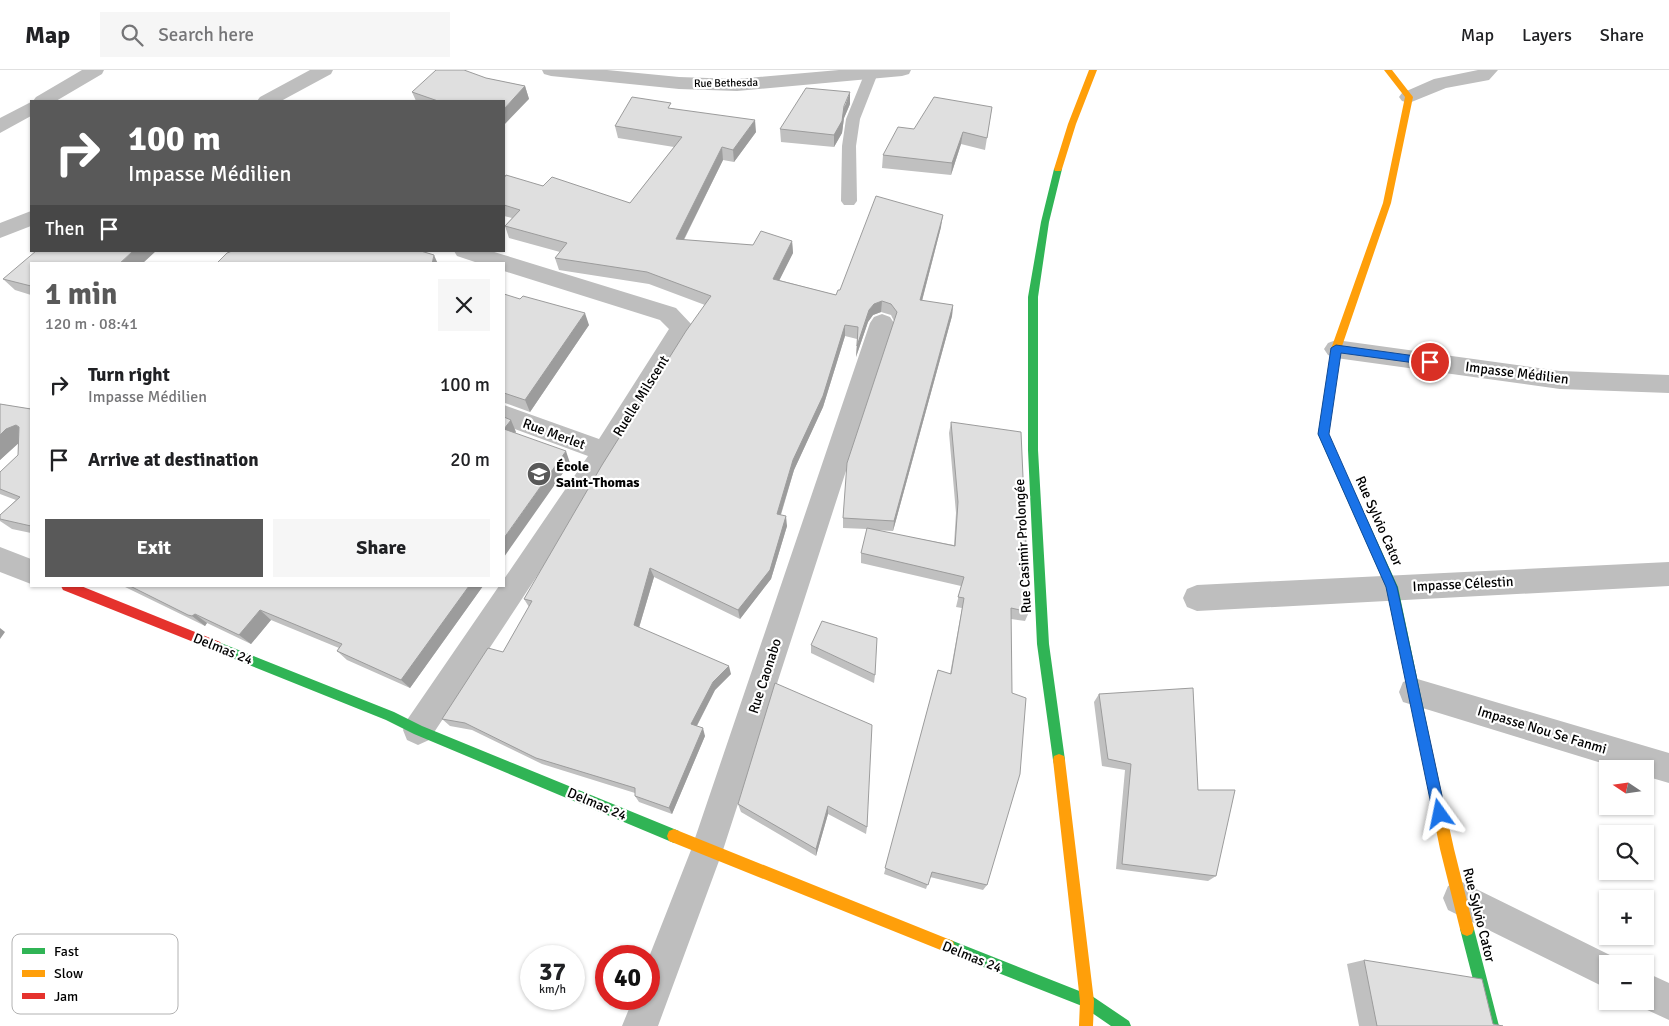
<!DOCTYPE html>
<meta charset="utf-8">
<style>
body{margin:0;font-family:Signika,sans-serif;background:#f6f6f6;color:#202124;height:100vh;display:flex;flex-direction:column;font-size:19px;white-space:nowrap}
*{box-sizing:border-box;margin:0}
p{font-size:16px;color:#757577}
.icon{flex:none;width:28px;height:28px;fill:none;stroke:currentColor;stroke-width:2;stroke-linecap:round;stroke-linejoin:round}
.map{position:relative;flex:1;overflow:hidden}
.drawer{position:absolute;left:30px;top:192px;width:475px;height:325px;display:flex;flex-direction:column;background:#fff;border-radius:0px;box-shadow:0 1px 4px #0004}
.drawer>*{flex:none}
.hud{position:absolute;left:30px;top:30px;width:475px;height:152px;border-radius:0px;box-shadow:0 1px 4px #0004;background:#595959;color:#fff;overflow:hidden}
.needle{width:32px;rotate:283deg}
.controls{position:absolute;left:1599px;top:690px;display:grid;gap:10px}
.controls a{display:grid;place-items:center;width:55px;height:55px;border-radius:0px;background:#fff;box-shadow:0 1px 4px #0004;font-size:25px}
.speed{position:absolute;left:520px;top:875px;display:flex;gap:10px;font-size:25px;font-weight:700;text-align:center}
.speed>*{display:grid;place-content:center;width:65px;height:65px;border-radius:50%;background:#fff;box-shadow:0 1px 4px #0004;line-height:1}
.speed small{font-size:12px;font-weight:400}
.speed .limit{border:8px solid #d22;background:#fff;color:#111}
.pin{position:absolute;display:grid;place-items:center;width:42px;height:42px;color:#fff;margin:-21px;border:2px solid #fff;border-radius:50%;box-shadow:0 1px 5px #0007}
.me{position:absolute;width:55px;margin:-28px;rotate:348deg;stroke-linejoin:round;filter:drop-shadow(0 0 4px #0008)}
.turn{display:flex;align-items:center;gap:18px;height:105px;padding:0 15px;font-size:22px}
.turn .icon{width:65px;height:65px;stroke-width:2.5}
.turn b{display:block;font-size:35px;line-height:42px}
.then{display:flex;align-items:center;height:48px;padding:0 15px;background:#0003;gap:10px;font-size:19px}
.round{display:grid;place-items:center;flex:none;width:52px;height:52px;border-radius:0px;background:#f6f6f6}
.summary{display:flex;align-items:center;justify-content:space-between;height:85px;padding:0 15px}
h1{font-size:30px;font-weight:700;line-height:38px;color:#595959}
.primary-button{display:flex;gap:10px;margin-top:auto;padding:10px 15px}
.primary-button a{flex:1;height:58px;border-radius:0px;background:#595959;color:#fff;font-size:20px;font-weight:700;line-height:58px;text-align:center}
.primary-button a+a{background:#f6f6f6;color:#202124}
ul{padding:0;list-style:none}
li{display:flex;align-items:center;gap:15px;height:75px;padding:0 15px}
li div{flex:1}
li b{display:block;font-size:19px}
li em{font-style:normal}
header{display:flex;align-items:center;gap:30px;box-sizing:border-box;height:70px;padding:0 25px;background:#fff;border-bottom:1px solid #e0e0e0}
header strong{font-size:24px}
nav{display:flex;gap:28px;margin-inline-start:auto;font-size:18px}
.search{width:350px;height:45px;background:#f6f6f6;display:flex;align-items:center;gap:12px;box-sizing:border-box;padding:0 18px;border-radius:0px;color:#757577;font-size:19px}
.map>svg:first-child{display:block}
.lines{fill:none;stroke-linecap:round;stroke-linejoin:round}
.lane{fill:#bebebe;fill-rule:evenodd}
.street{fill:#bebebe;fill-rule:evenodd}
.fast{fill:#30b455;fill-rule:evenodd}
.slow{fill:#ff9f0a;fill-rule:evenodd}
.jam{fill:#e5322d;fill-rule:evenodd}
.wall{fill:#c0c0c0}
.shaded-wall{fill:#9c9c9c}
.building{fill:#dfdfdf;stroke:#9c9c9c}
.route{fill:#1a73e8;stroke:#114b97}
.labels{text-anchor:middle;dominant-baseline:central;stroke-width:4.5;stroke-linejoin:round;paint-order:stroke}
.far-street-label{font-size:11px;fill:#000;stroke:#fff}
.street-label{font-size:14px;fill:#000;stroke:#fff}
.poi-label{font-size:14px;font-weight:bold;fill:#000;stroke:#fff;text-anchor:start}
.key{fill:#fff;stroke:#b2b2b2;stroke-width:1}
.key-label{font-size:14px;fill:#000}
</style>
<header>
<strong>Map</strong>
<div class="search"><svg class="icon" aria-label="search" viewBox="0 0 24 24"><circle cx="10" cy="10" r="6"/><path d="M15 15l6 6"/></svg>Search here</div>
<nav><a>Map</a><a>Layers</a><a>Share</a></nav>
</header>
<div class="map">
<svg width="1669" height="956" viewBox="0 0 1669 956">
<rect width="100%" height="100%" fill="#fff"/>
<g class="lines">
<!-- lane -->
<path class="lane" d="M 866,0 L 876,0 L 878,3 L 860,49 L 856,76 L 857,131 L 854,135 L 844,135 L 841,131 L 842,76 L 846,49 Z"/>
<!-- street -->
<path class="street" d="M 82,0 L 104,0 L 102,4 L 56,31 L 33,31 L 36,27 Z
M 310,0 L 333,0 L 331,4 L 281,31 L 257,31 L 260,27 Z
M 542,0 L 607,0 L 679,7 L 737,9 L 839,0 L 911,0 L 909,4 L 902,6 L 737,21 L 679,19 L 551,6 L 544,4 Z
M 1478,0 L 1498,0 L 1489,10 L 1446,18 L 1409,33 L 1402,31 L 1399,27 L 1402,23 L 1434,9 Z
M 31,32 L 31,46 L 0,63 L 0,48 Z
M 31,141 L 31,156 L 0,168 L 0,153 Z
M 454,181 L 491,181 L 676,238 L 693,256 L 688,269 L 614,389 L 429,670 L 418,675 L 407,670 L 403,660 L 407,650 L 499,516 L 504,516 L 504,509 L 588,386 L 504,355 L 504,335 L 599,369 L 669,259 L 660,250 L 504,201 L 504,194 L 481,194 L 457,186 Z
M 882,244 L 890,247 L 894,253 L 723,780 L 658,956 L 622,956 L 633,929 L 649,929 L 649,887 L 691,780 L 870,253 L 874,247 Z
M 1336,270 L 1560,301 L 1669,305 L 1669,323 L 1560,319 L 1336,288 L 1328,285 L 1324,279 L 1328,273 Z
M 0,477 L 31,489 L 31,514 L 0,502 Z
M 1669,492 L 1669,516 L 1197,541 L 1187,537 L 1183,528 L 1187,519 L 1197,515 Z
M 1414,608 L 1669,683 L 1669,713 L 1645,706 L 1645,699 L 1621,699 L 1403,632 L 1399,622 L 1403,612 Z
M 1460,811 L 1620,890 L 1622,894 L 1608,894 L 1608,919 L 1448,840 L 1443,828 L 1448,816 Z
M 1645,902 L 1669,913 L 1669,950 L 1632,933 L 1645,931 Z"/>
<!-- fast -->
<path class="fast" d="M 1058,96 L 1062,99 L 1049,152 L 1038,227 L 1038,380 L 1049,574 L 1065,690 L 1064,694 L 1059,696 L 1054,694 L 1053,690 L 1037,574 L 1028,380 L 1028,227 L 1041,152 L 1054,99 Z
M 1331,309 L 1336,313 L 1328,364 L 1398,517 L 1429,665 L 1427,669 L 1423,671 L 1419,669 L 1417,665 L 1386,517 L 1318,364 L 1326,313 Z
M 216,571 L 394,642 L 422,656 L 679,761 L 681,766 L 679,771 L 674,773 L 414,664 L 386,650 L 212,580 L 210,576 L 212,572 Z
M 1467,852 L 1472,854 L 1474,859 L 1499,956 L 1485,956 L 1460,859 L 1462,854 Z
M 948,869 L 1092,926 L 1129,951 L 1131,956 L 1111,956 L 1082,936 L 943,881 L 941,876 L 943,871 Z"/>
<!-- slow -->
<path class="slow" d="M 1089,0 L 1097,0 L 1076,54 L 1062,99 L 1061,101 L 1055,101 L 1054,99 L 1068,54 Z
M 1384,0 L 1392,0 L 1413,27 L 1391,133 L 1341,279 L 1336,313 L 1331,317 L 1326,313 L 1331,279 L 1383,133 L 1405,27 Z
M 1423,659 L 1427,661 L 1429,665 L 1454,779 L 1474,859 L 1472,864 L 1467,866 L 1462,864 L 1460,859 L 1440,779 L 1417,665 L 1419,661 Z
M 1059,684 L 1064,686 L 1065,690 L 1094,931 L 1093,956 L 1079,956 L 1080,931 L 1053,690 L 1054,686 Z
M 674,759 L 953,871 L 955,876 L 953,881 L 948,883 L 669,771 L 667,766 L 669,761 Z"/>
<!-- jam -->
<path class="jam" d="M 61,516 L 81,516 L 220,572 L 222,576 L 220,580 L 216,581 L 63,520 Z"/>
</g>
<!-- wall -->
<path class="wall" d="M 486,8 L 525,16 L 529,29 L 504,31 L 416,31 L 412,22 Z
M 850,34 L 844,48 L 842,63 L 834,77 L 781,72 L 780,59 Z
M 992,37 L 985,80 L 961,74 L 951,105 L 882,98 L 883,85 L 914,59 Z
M 672,38 L 756,62 L 734,92 L 723,90 L 684,170 L 753,175 L 792,171 L 793,183 L 779,210 L 836,225 L 840,220 L 941,157 L 922,231 L 953,235 L 952,246 L 893,461 L 872,460 L 954,475 L 956,443 L 949,363 L 951,352 L 1029,542 L 1025,551 L 1011,549 L 987,815 L 983,820 L 930,807 L 926,819 L 884,804 L 938,600 L 950,604 L 962,538 L 956,537 L 961,516 L 861,493 L 861,483 L 867,459 L 843,458 L 843,448 L 894,251 L 891,245 L 881,242 L 873,245 L 868,252 L 856,287 L 857,269 L 845,266 L 823,337 L 794,400 L 781,445 L 787,456 L 771,509 L 740,549 L 654,507 L 639,558 L 731,604 L 715,620 L 697,656 L 705,666 L 672,744 L 639,732 L 635,726 L 635,723 L 542,694 L 472,660 L 450,656 L 442,649 L 503,582 L 529,537 L 524,529 L 705,235 L 649,214 L 559,200 L 555,188 L 560,182 L 509,168 L 505,156 L 512,148 L 504,146 L 504,108 L 630,133 L 674,77 L 618,68 L 615,56 Z
M 31,194 L 31,225 L 15,220 L 3,209 Z
M 504,224 L 589,255 L 530,342 L 505,333 L 504,334 Z
M 0,334 L 31,339 L 31,463 L 12,459 L 0,451 L 0,445 L 16,430 L 0,424 L 0,402 L 18,385 L 18,373 L 0,390 Z
M 123,516 L 483,516 L 410,618 L 347,590 L 337,581 L 339,578 L 271,550 L 251,574 L 207,553 L 205,556 L 201,554 Z
M 811,575 L 875,605 L 874,613 L 811,583 Z
M 775,613 L 867,757 L 866,764 L 828,744 L 816,786 L 741,742 L 738,734 Z
M 1099,624 L 1198,720 L 1216,806 L 1208,811 L 1116,799 L 1125,700 L 1102,696 L 1094,632 Z
M 1364,890 L 1493,954 L 1503,956 L 1359,956 L 1347,894 Z"/>
<!-- shaded-wall -->
<path class="shaded-wall" d="M 525,16 L 529,29 L 504,55 L 504,39 Z
M 850,22 L 850,34 L 844,48 L 842,63 L 834,77 L 834,65 Z
M 755,50 L 756,62 L 734,92 L 733,80 Z
M 963,62 L 961,74 L 951,105 L 952,93 Z
M 722,77 L 723,90 L 678,181 L 676,169 Z
M 943,145 L 941,157 L 919,242 L 920,230 Z
M 792,171 L 793,183 L 774,221 L 773,209 Z
M 133,181 L 156,181 L 142,194 L 119,194 Z
M 434,185 L 438,194 L 432,194 Z
M 882,231 L 881,242 L 873,245 L 868,252 L 856,287 L 857,276 L 869,240 L 874,234 Z
M 953,235 L 952,246 L 893,461 L 894,451 Z
M 585,243 L 589,255 L 530,342 L 525,330 Z
M 845,255 L 845,266 L 823,337 L 794,400 L 778,453 L 777,444 L 793,390 Z
M 511,350 L 516,362 L 510,371 L 504,359 Z
M 16,355 L 30,367 L 21,371 L 0,390 L 0,365 L 6,359 Z
M 566,381 L 570,393 L 504,487 L 504,468 Z
M 786,446 L 787,456 L 771,509 L 740,549 L 738,540 Z
M 650,498 L 654,507 L 637,564 L 634,555 Z
M 469,516 L 483,516 L 410,618 L 401,610 Z
M 260,540 L 271,550 L 251,574 L 239,565 Z
M 195,544 L 207,553 L 205,556 L 192,546 Z
M 0,558 L 5,562 L 0,569 Z
M 729,596 L 731,604 L 715,620 L 694,661 L 691,654 L 713,612 Z
M 703,658 L 705,666 L 672,744 L 669,738 Z
M 828,736 L 828,744 L 816,786 L 816,779 Z"/>
<!-- building -->
<path class="building" d="M 436,0 L 464,0 L 486,8 L 525,16 L 504,39 L 504,31 L 438,31 L 412,22 Z
M 806,18 L 850,22 L 844,36 L 842,51 L 834,65 L 780,59 Z
M 632,27 L 671,33 L 668,38 L 755,50 L 733,80 L 722,77 L 676,169 L 753,175 L 761,161 L 792,171 L 773,209 L 836,225 L 838,220 L 840,220 L 876,126 L 943,145 L 920,230 L 953,235 L 894,451 L 843,448 L 847,393 L 897,242 L 891,234 L 882,231 L 874,234 L 869,240 L 857,276 L 858,257 L 845,255 L 823,326 L 793,390 L 777,444 L 786,446 L 770,500 L 738,540 L 650,498 L 634,555 L 729,596 L 713,612 L 691,654 L 703,658 L 669,738 L 635,726 L 635,718 L 536,688 L 465,653 L 442,649 L 488,578 L 503,582 L 532,531 L 524,529 L 602,395 L 686,261 L 711,226 L 647,202 L 555,188 L 567,173 L 505,156 L 520,140 L 504,135 L 504,108 L 506,105 L 543,116 L 552,107 L 630,133 L 682,67 L 615,56 Z
M 934,27 L 992,37 L 987,68 L 963,62 L 952,93 L 883,85 L 898,57 L 914,59 Z
M 36,181 L 133,181 L 119,194 L 31,194 L 31,216 L 3,209 Z
M 232,181 L 421,181 L 434,185 L 432,194 L 216,194 L 227,183 Z
M 504,224 L 520,229 L 523,226 L 585,243 L 525,330 L 504,323 Z
M 0,334 L 31,339 L 31,456 L 0,449 L 0,445 L 20,427 L 0,419 L 0,402 L 18,385 L 19,357 L 16,355 L 6,359 L 0,365 Z
M 504,347 L 511,350 L 504,359 L 566,381 L 504,468 Z
M 951,352 L 1021,362 L 1029,542 L 1011,538 L 1012,623 L 1026,628 L 1020,704 L 987,815 L 932,802 L 928,815 L 885,798 L 938,600 L 951,604 L 964,528 L 958,527 L 964,507 L 861,483 L 867,458 L 955,476 L 958,432 Z
M 130,516 L 469,516 L 401,610 L 337,581 L 342,574 L 260,540 L 239,565 L 195,544 L 192,546 L 188,545 Z
M 822,551 L 877,568 L 875,605 L 811,575 Z
M 775,613 L 872,655 L 867,757 L 828,736 L 816,779 L 738,734 Z
M 1193,618 L 1198,720 L 1235,720 L 1216,806 L 1122,794 L 1131,694 L 1108,689 L 1099,624 Z
M 1364,890 L 1482,909 L 1493,954 L 1503,956 L 1377,956 Z"/>
<!-- route -->
<path class="route" d="M 1336,275 L 1430,288 L 1435,292 L 1430,295 L 1341,283 L 1329,364 L 1397,517 L 1446,744 L 1444,749 L 1440,751 L 1435,749 L 1433,744 L 1386,517 L 1318,364 L 1331,278 Z"/>
<!-- icons -->
<defs>
<g id="school-disc" transform="scale(1.25)"><circle r="9.5" fill="#595959" stroke="#fff"/><path d="M0-5L7-2L0 1L-7-2ZM-4 1L0 2.5L4 1V4Q0 6-4 4Z" fill="#fff"/></g>
</defs>
<g fill-rule="evenodd">
<use href="#school-disc" x="539" y="404"/>
</g>
<g class="labels">
<!-- far-street labels -->
<g class="far-street-label">
<text transform="translate(726 13) rotate(-1)">Rue Bethesda</text>
</g>
<!-- street labels -->
<g class="street-label">
<text transform="translate(1517 303) rotate(7)">Impasse Médilien</text>
<text transform="translate(641 326) rotate(-58)">Ruelle Milscent</text>
<text transform="translate(554 364) rotate(20)">Rue Merlet</text>
<text transform="translate(1379 451) rotate(66)">Rue Sylvio Cator</text>
<text transform="translate(1023 476) rotate(-93)">Rue Casimir Prolongée</text>
<text transform="translate(1463 514) rotate(-3)">Impasse Célestin</text>
<text transform="translate(223 579) rotate(22)">Delmas 24</text>
<text transform="translate(765 606) rotate(-72)">Rue Caonabo</text>
<text transform="translate(1542 660) rotate(17)">Impasse Nou Se Fanmi</text>
<text transform="translate(597 734) rotate(23)">Delmas 24</text>
<text transform="translate(1479 845) rotate(76)">Rue Sylvio Cator</text>
<text transform="translate(972 887) rotate(22)">Delmas 24</text>
</g>
<!-- poi labels -->
<g class="poi-label">
<text x="556" y="396">École<tspan x="556" dy="16">Saint-Thomas</tspan></text>
</g>
</g>
<!-- legend -->
<rect x="12" y="864" width="166" height="80" rx="8" class="key"/>
<rect x="22" y="878" width="23" height="6" fill="#30b455"/>
<rect x="22" y="900" width="23" height="7" fill="#ff9f0a"/>
<rect x="22" y="923" width="23" height="6" fill="#e5322d"/>
<g class="key-label">
<text x="54" y="886">Fast</text>
<text x="54" y="908">Slow</text>
<text x="54" y="931">Jam</text>
</g>
</svg>
<div class="controls">
<a><svg class="needle" viewBox="-14 -14 28 28"><path d="M0-13l5 13h-10z" fill="#e53935"/><path d="M0 13l5-13h-10z" fill="#757577"/></svg></a>
<a><svg class="icon" aria-label="search" viewBox="0 0 24 24"><circle cx="10" cy="10" r="6"/><path d="M15 15l6 6"/></svg></a>
<a>+</a>
<a>−</a>
</div>
<div class="speed"><div>37<small>km/h</small></div><div class="limit">40</div></div>
<div class="pin" style="left:1430px;top:292px;background:#d93025"><svg class="icon" aria-label="arrive" viewBox="0 0 24 24"><path d="M6 21V4h12l-3 4 3 4H6"/></svg></div>
<svg class="me" style="left:1440px;top:744px" viewBox="-20 -20 40 40"><path d="M0-17L14 15 0 8-14 15z" fill="#1a73e8" stroke="#fff" stroke-width="4"/></svg>
<div class="hud">
<div class="turn"><svg class="icon" aria-label="right" viewBox="0 0 24 24"><path d="M7 20v-9h11M14 6l5 5-5 5"/></svg><div><b>100 m</b>Impasse Médilien</div></div>
<div class="then">Then<svg class="icon" aria-label="arrive" viewBox="0 0 24 24"><path d="M6 21V4h12l-3 4 3 4H6"/></svg></div>
</div>
<section class="drawer">
<div class="summary"><div><h1>1 min</h1><p>120 m · 08:41</p></div><a class="round"><svg class="icon" aria-label="close" viewBox="0 0 24 24"><path d="M6 6l12 12M18 6L6 18"/></svg></a></div>
<ul>
<li><svg class="icon" aria-label="right" viewBox="0 0 24 24"><path d="M7 20v-9h11M14 6l5 5-5 5"/></svg><div><b>Turn right</b><p>Impasse Médilien</p></div><em>100 m</em></li>
<li><svg class="icon" aria-label="arrive" viewBox="0 0 24 24"><path d="M6 21V4h12l-3 4 3 4H6"/></svg><div><b>Arrive at destination</b></div><em>20 m</em></li>
</ul>
<div class="primary-button"><a>Exit</a><a>Share</a></div>
</section>
</div>
